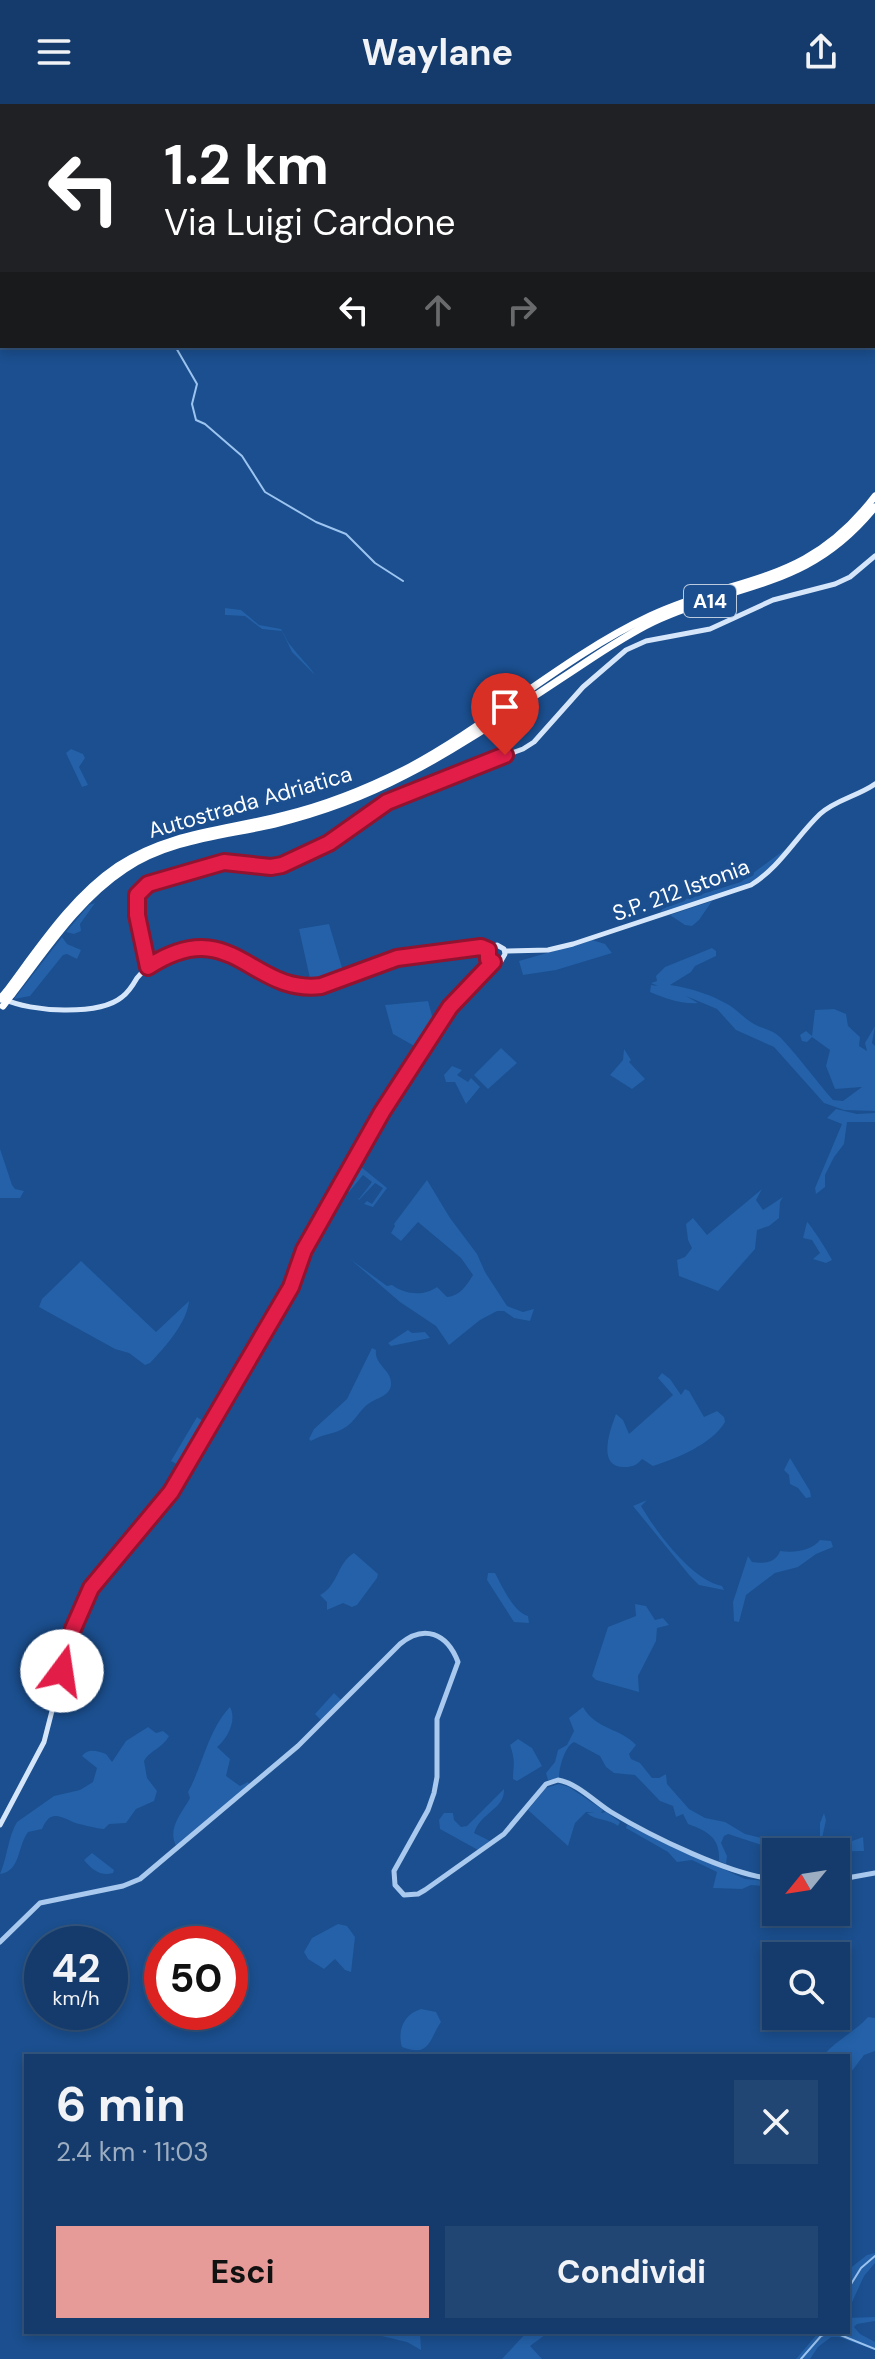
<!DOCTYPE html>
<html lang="it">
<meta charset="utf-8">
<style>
body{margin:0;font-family:"DM Sans",sans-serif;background:#214673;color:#f1f3f6;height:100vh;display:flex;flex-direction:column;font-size:30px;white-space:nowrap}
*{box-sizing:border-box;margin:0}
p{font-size:26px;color:#9dadc1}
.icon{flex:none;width:44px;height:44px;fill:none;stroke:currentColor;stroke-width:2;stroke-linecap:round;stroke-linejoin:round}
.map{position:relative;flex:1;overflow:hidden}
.drawer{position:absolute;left:24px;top:1950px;width:826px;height:280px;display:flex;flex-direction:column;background:#143b6b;border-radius:0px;box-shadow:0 4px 12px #0003,0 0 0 2px #33557e}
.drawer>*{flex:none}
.guide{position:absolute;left:0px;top:0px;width:876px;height:244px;box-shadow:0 4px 12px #0003,0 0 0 2px #33557e;background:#202124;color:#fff;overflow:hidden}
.needle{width:52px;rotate:240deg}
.tools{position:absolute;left:762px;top:1734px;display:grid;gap:16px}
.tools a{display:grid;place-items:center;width:88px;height:88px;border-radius:0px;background:#143b6b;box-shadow:0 4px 12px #0003,0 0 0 2px #33557e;font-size:40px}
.speed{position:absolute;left:24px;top:1822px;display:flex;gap:16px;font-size:40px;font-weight:700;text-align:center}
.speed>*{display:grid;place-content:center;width:104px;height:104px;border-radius:50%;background:#143b6b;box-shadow:0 4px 12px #0003,0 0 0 2px #33557e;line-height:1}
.speed small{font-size:20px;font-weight:400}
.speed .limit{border:12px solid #d22;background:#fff;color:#111}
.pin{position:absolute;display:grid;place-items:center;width:68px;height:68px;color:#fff;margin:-82px -34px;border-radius:50% 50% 50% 0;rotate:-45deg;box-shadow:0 0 8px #0007}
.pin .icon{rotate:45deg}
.me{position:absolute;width:88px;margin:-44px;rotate:14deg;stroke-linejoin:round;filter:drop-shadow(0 0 6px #0008)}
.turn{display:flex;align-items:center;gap:28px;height:168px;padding:0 32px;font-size:36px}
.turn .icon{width:104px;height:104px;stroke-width:2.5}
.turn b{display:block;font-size:56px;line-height:68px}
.lanes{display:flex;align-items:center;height:76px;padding:0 32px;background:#0003;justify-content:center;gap:40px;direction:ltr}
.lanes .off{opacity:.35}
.round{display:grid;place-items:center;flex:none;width:84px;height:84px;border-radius:0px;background:#214673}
.headline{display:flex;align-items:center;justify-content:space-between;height:136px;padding:0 32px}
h1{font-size:48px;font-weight:700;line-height:60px}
.primary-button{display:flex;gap:16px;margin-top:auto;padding:16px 32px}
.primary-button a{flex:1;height:92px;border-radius:0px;background:#e69b98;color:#111;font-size:32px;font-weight:700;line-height:92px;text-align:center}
.primary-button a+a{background:#214673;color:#f1f3f6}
header{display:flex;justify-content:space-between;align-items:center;height:104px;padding:0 32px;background:#143b6b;font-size:36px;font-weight:700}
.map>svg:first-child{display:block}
.green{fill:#2461a8}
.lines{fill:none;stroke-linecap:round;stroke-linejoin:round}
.stream{stroke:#9cc4f0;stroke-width:2}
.tertiary{stroke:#a9c9ee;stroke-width:5}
.secondary{stroke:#d6e6fa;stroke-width:5}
.motorway{stroke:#fff;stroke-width:7}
.motorway-bridge{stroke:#fff;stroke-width:7}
.route-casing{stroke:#92132f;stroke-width:20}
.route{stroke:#e11d48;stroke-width:14}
.labels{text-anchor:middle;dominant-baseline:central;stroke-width:8;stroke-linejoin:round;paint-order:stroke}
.shield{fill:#1b4f8f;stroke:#bbcadd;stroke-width:2}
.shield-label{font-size:20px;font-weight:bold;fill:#fff}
.street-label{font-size:22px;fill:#fff;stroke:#1b4f8f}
</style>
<header><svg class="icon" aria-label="menu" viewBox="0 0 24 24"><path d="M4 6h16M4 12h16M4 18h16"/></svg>Waylane<svg class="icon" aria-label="share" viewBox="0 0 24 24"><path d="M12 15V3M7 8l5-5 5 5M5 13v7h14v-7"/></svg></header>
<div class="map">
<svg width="875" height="2255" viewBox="0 0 875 2255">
<rect width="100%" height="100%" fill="#1b4f8f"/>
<!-- green -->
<path class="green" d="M 225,504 L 241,506 L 259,521 L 281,525 C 285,531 287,538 292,543 C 299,553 308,560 315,571 L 292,548 L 282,527 L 262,525 L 245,512 L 225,511 Z
M 71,645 L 83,650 L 85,654 L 79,663 L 88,681 L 82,683 L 66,649 Z
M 787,744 C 777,755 768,767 756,775 C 728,792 691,799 660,808 L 664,803 L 679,797 L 741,778 Z
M 712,797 L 699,816 L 692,822 L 685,821 L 670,811 Z
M 95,799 L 80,820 L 81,827 L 74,830 L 66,828 L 89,801 Z
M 329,820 L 343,867 L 311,879 L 299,825 Z
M 62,833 L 67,840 L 81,846 L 77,855 L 67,850 L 63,851 L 30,892 L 14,895 Z
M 592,836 L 605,840 L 612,849 L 556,866 L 523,871 L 519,857 Z
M 712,844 L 716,847 L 716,852 L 695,862 L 691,868 L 670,881 C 691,884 712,891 729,901 C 737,906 745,915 754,920 C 763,925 773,926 781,934 C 800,954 816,977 833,996 L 843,997 L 862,983 L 835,985 L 826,962 L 830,946 L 812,933 L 807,938 L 802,937 L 800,931 L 806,927 L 812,932 L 815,906 L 834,905 L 846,910 L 848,922 L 860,933 L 859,942 L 867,947 L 865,939 L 875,922 L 872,939 L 875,942 L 875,1007 L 844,1006 L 824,999 L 774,943 L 736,926 L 717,905 L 686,892 L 698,899 C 684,901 664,894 650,888 L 651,881 L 658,882 L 651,879 L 657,877 L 656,872 L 665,863 Z
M 428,897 L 432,912 L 438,915 L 418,944 L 393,930 L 385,901 Z
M 501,944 L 517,959 L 488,985 L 474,971 Z
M 624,945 L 631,956 L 629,958 L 645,975 L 632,985 L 610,971 L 623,956 Z
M 452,962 L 462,966 L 457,971 L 468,978 L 471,974 L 480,983 L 466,1000 L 455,978 L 446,978 L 444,971 Z
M 836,1005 L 857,1010 L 875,1009 L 875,1018 L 847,1018 L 844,1040 L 834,1053 L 825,1071 L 825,1083 L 816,1090 L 815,1084 L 842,1020 L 827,1014 Z
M 0,1045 L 12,1081 L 15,1085 L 24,1087 L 20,1094 L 0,1094 Z
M 355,1058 L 387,1084 L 373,1103 L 364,1100 L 367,1097 L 372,1100 L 383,1084 L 375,1079 L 359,1096 L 357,1093 L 359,1095 L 372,1078 L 363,1071 L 349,1088 L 341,1082 Z
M 427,1076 L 450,1114 L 477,1150 L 485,1168 L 507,1202 L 523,1208 L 534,1205 L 530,1217 L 514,1214 L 504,1207 L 497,1207 L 480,1216 L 449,1241 L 436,1222 L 400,1198 L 350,1155 L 387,1182 L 392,1181 C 404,1190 423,1193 437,1183 L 447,1193 C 460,1192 467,1181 473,1171 L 461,1154 L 418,1118 L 401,1137 L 391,1129 L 395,1122 L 394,1120 Z
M 762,1085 L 756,1096 L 763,1106 L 783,1093 L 780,1098 L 779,1114 L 769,1122 L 757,1126 L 755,1145 L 718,1187 L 679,1172 L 677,1156 L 685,1153 L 692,1144 L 688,1136 L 686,1120 L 693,1114 L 707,1131 Z
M 312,1114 L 315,1116 L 300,1144 L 288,1177 L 263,1221 L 262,1219 L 285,1179 Z
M 807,1118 C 811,1121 830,1151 832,1156 L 826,1159 L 813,1155 L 820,1149 L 812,1136 L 803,1134 Z
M 81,1157 L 156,1228 L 189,1197 C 187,1219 165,1243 150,1259 L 145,1261 L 129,1249 L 115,1245 L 39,1203 L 42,1195 Z
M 408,1226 L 412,1229 L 425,1228 L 430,1234 L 391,1242 L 388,1239 Z
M 372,1244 L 376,1246 C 374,1261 392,1266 391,1280 C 391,1292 376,1294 368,1300 C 360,1306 355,1317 346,1323 C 336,1330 322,1330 311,1337 L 309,1335 L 314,1325 L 347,1295 Z
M 662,1269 L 670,1275 L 681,1291 L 685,1285 L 689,1287 L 704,1313 L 717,1307 L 724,1313 L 725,1318 C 711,1341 677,1354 653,1362 L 642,1355 C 637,1361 633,1363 625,1363 C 596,1364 610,1326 616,1310 L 623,1316 L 629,1330 L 673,1291 L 658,1274 Z
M 197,1313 L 207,1320 L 182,1363 L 171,1357 Z
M 790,1354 L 810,1387 L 811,1393 L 806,1394 L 798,1384 L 790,1380 L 789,1371 L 784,1366 Z
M 647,1396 L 641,1402 C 657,1429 692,1476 722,1482 L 724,1486 L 699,1481 L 690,1472 L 633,1402 Z
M 820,1436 L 831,1437 L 833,1443 L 816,1450 L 798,1463 L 775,1469 L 746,1491 L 739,1518 L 734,1517 L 733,1498 L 748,1452 L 752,1458 C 763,1460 776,1459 780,1447 C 794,1449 811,1447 820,1436 Z
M 354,1449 L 378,1470 L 377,1474 L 357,1501 L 352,1503 L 343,1499 L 327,1506 L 327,1498 L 320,1491 C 338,1482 337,1459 354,1449 Z
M 488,1469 L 495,1469 C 502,1482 514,1509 528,1512 L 529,1519 L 514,1518 L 487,1476 Z
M 635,1500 L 646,1502 L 655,1516 L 663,1514 L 669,1521 L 657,1524 L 656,1537 L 638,1572 L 639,1588 L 596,1576 L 592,1572 L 608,1523 L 636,1512 Z
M 334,1589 L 341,1596 L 321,1616 L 315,1610 Z
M 230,1603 C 237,1616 228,1634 217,1643 L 230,1655 L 226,1672 L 240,1682 L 248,1678 L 250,1681 L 176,1742 C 167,1724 182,1709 190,1694 L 188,1688 C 203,1661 208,1626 230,1603 Z
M 583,1603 C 596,1626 621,1624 636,1641 L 629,1650 L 631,1655 L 640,1659 L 652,1674 L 659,1674 L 666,1670 L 667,1680 L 689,1705 L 705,1714 L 725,1718 L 745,1730 L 774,1737 L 791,1745 L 792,1748 L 776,1750 L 768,1743 L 728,1730 L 724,1732 L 721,1739 L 727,1752 L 726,1760 L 719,1757 C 720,1735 710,1728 688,1720 L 683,1710 L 676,1713 L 673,1702 L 660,1697 L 635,1671 L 614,1669 L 606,1663 L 600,1652 L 574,1638 C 565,1642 559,1663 559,1674 L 548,1676 L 546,1669 L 555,1658 L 558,1646 L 567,1641 L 574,1627 L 569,1614 Z
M 148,1623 L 156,1629 L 163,1627 L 169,1632 C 163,1644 149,1647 144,1657 L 147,1674 L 157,1687 L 154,1697 L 136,1705 L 126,1719 L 109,1720 L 104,1725 C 99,1725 78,1720 73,1718 C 57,1711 50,1707 42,1725 L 28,1728 C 17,1743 21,1767 0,1770 C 7,1755 8,1732 17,1718 L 54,1692 L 80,1686 L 93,1678 L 97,1664 L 82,1652 C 88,1644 97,1647 106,1650 L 112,1658 L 126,1637 Z
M 518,1635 L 532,1644 L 542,1662 L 517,1677 L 513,1675 C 513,1661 516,1658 510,1641 Z
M 559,1680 L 569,1683 L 603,1706 L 601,1709 L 606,1708 L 620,1718 L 618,1722 C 608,1714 595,1717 587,1709 L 595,1709 L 586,1708 L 575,1719 L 568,1742 L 528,1706 L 546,1684 Z
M 504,1685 C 505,1705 481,1708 474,1729 L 490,1737 L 478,1746 L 440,1725 L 439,1716 L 444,1709 L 453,1709 L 454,1716 L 461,1723 L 467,1722 Z
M 824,1709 L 826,1716 L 822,1734 L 844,1740 L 863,1733 L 864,1747 L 804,1748 L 820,1734 L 820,1719 Z
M 627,1721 L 745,1775 L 776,1778 L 776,1783 L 751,1781 L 742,1785 L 713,1784 L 717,1768 L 692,1756 L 677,1758 L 668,1748 L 626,1724 Z
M 92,1749 L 114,1766 L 113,1769 C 101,1773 91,1765 84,1756 Z
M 338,1820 L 347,1822 L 355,1833 L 351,1868 L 345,1866 L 335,1855 L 324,1865 L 308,1855 L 304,1848 L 312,1834 Z
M 421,1905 L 436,1908 L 441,1918 C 429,1935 431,1954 402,1943 C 397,1926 404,1910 421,1905 Z
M 868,1913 L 875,1914 L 875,1947 L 864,1951 L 848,1972 L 848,1952 L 823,1952 C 836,1936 855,1928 868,1913 Z
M 875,2149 L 875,2159 L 864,2172 L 848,2207 L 848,2166 L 867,2151 Z
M 875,2213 L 875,2217 L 857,2220 L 854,2223 L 860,2230 L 875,2238 L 875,2246 L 839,2233 L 831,2233 L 818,2243 L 810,2255 L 796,2255 L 819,2228 L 848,2228 L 848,2214 Z
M 365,2228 L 420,2228 L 421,2246 L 407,2238 Z
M 527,2228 L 549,2228 L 530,2242 L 542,2255 L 502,2255 Z"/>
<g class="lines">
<!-- stream -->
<path class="stream" d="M 0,125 L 2,126
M 175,242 L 197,280 L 192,300 L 196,316 L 205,320 L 242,352 L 265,388 L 316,418 L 346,430 L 375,459 L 403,477
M 848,2185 L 861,2164 L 875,2152
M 833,2228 L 875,2245
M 801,2255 L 821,2232 L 830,2228"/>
<!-- tertiary -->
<path class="tertiary" d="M 836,1776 L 875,1769
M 0,1838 L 40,1799 L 123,1782 L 140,1775 L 298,1642 L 400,1540 C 424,1520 447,1529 458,1558 L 437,1615 L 437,1673 L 434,1689 L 428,1706 L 394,1767 L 395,1781 L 404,1791 L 418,1790 L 425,1786 L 504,1730 L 546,1680 L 558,1676 C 577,1679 595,1698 611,1708 C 649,1731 733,1773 776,1775"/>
<!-- secondary -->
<path class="secondary" d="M 505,847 L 548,846 L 573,840 L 751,781 C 780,763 796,733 820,710 C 835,696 858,692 875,680
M 148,863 L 135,799 L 142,783 L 165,774 L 224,758 L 271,763 L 303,752 L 329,739 L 387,698 L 453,670 L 523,645 L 534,638 L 583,583 L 626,546 L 646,537 L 710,525 L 773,496 L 835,480 L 850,473 L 875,452
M 0,1721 L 44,1638 L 73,1525 L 91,1484 L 171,1388 L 189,1359 L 291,1183 L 304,1146 L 325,1106 L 402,975 L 454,898 L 493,858 L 501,857 L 505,850 L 504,845 L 497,841 L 488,846 L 481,843 C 453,846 423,847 396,854 C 366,863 335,884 303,883 C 258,883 244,835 184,847 C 167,851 148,860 137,874 C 133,881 129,888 122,893 C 99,912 30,908 4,895"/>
<!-- motorway -->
<path class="motorway" d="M 6,888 C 39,844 72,793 118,762 C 169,728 228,726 285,711 C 326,701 366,685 404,666 C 490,621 563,553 650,512 C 740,470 807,482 875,392
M 12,890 C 46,846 78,796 125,765 C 170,735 224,732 275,720 C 320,709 364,693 406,671 C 461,643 513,606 565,572 C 594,553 622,533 653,518 C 740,477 808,486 875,403"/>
<!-- motorway-bridge -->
<path class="motorway-bridge" d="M 0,895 L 6,888
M 3,902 L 12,890"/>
</g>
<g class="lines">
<!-- route casing -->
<g class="route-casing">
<path id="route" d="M 62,1567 L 73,1525 L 91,1484 L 171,1388 L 291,1183 L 304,1146 L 382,1008 L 450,903 L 493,858 L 488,855 L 488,846 L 481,843 L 397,854 L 321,882 C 251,891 232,808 148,863 L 137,811 L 137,791 L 148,780 L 224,758 L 271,763 L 282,761 L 329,739 L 387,698 L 505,651"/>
</g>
<!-- route -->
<use href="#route" class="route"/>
</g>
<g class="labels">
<!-- shield labels -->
<rect class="shield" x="684" y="481" width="52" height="32" rx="6"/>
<g class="shield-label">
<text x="710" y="497">A14</text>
</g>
<!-- street labels -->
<g class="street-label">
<text transform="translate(250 698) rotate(-16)">Autostrada Adriatica</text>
<text transform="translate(681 786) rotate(-20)">S.P. 212 Istonia</text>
</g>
</g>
</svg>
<div class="tools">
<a><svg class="needle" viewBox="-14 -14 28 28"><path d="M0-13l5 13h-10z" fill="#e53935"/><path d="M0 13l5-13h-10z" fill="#9dadc1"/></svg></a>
<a><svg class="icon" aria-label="search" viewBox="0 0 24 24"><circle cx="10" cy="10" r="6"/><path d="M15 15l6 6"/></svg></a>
</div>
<div class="speed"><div>42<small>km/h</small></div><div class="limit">50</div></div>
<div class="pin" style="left:505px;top:651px;background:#d93025"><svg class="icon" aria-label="arrive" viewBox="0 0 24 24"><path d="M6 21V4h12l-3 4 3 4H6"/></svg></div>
<svg class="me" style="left:62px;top:1567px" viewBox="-20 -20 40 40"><circle r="19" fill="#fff"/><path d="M0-13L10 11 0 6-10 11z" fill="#e11d48"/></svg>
<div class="guide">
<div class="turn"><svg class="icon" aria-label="left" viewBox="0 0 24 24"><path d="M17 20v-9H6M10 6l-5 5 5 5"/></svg><div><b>1.2 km</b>Via Luigi Cardone</div></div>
<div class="lanes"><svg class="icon" aria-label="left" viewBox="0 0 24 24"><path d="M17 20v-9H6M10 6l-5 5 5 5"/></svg><svg class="icon off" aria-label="ahead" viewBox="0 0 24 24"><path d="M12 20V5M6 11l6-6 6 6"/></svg><svg class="icon off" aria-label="right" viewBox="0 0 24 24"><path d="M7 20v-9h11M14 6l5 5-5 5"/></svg></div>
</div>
<section class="drawer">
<div class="headline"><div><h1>6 min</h1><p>2.4 km · 11:03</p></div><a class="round"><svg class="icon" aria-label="close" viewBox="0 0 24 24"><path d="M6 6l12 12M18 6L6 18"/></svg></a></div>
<div class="primary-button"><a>Esci</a><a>Condividi</a></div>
</section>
</div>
